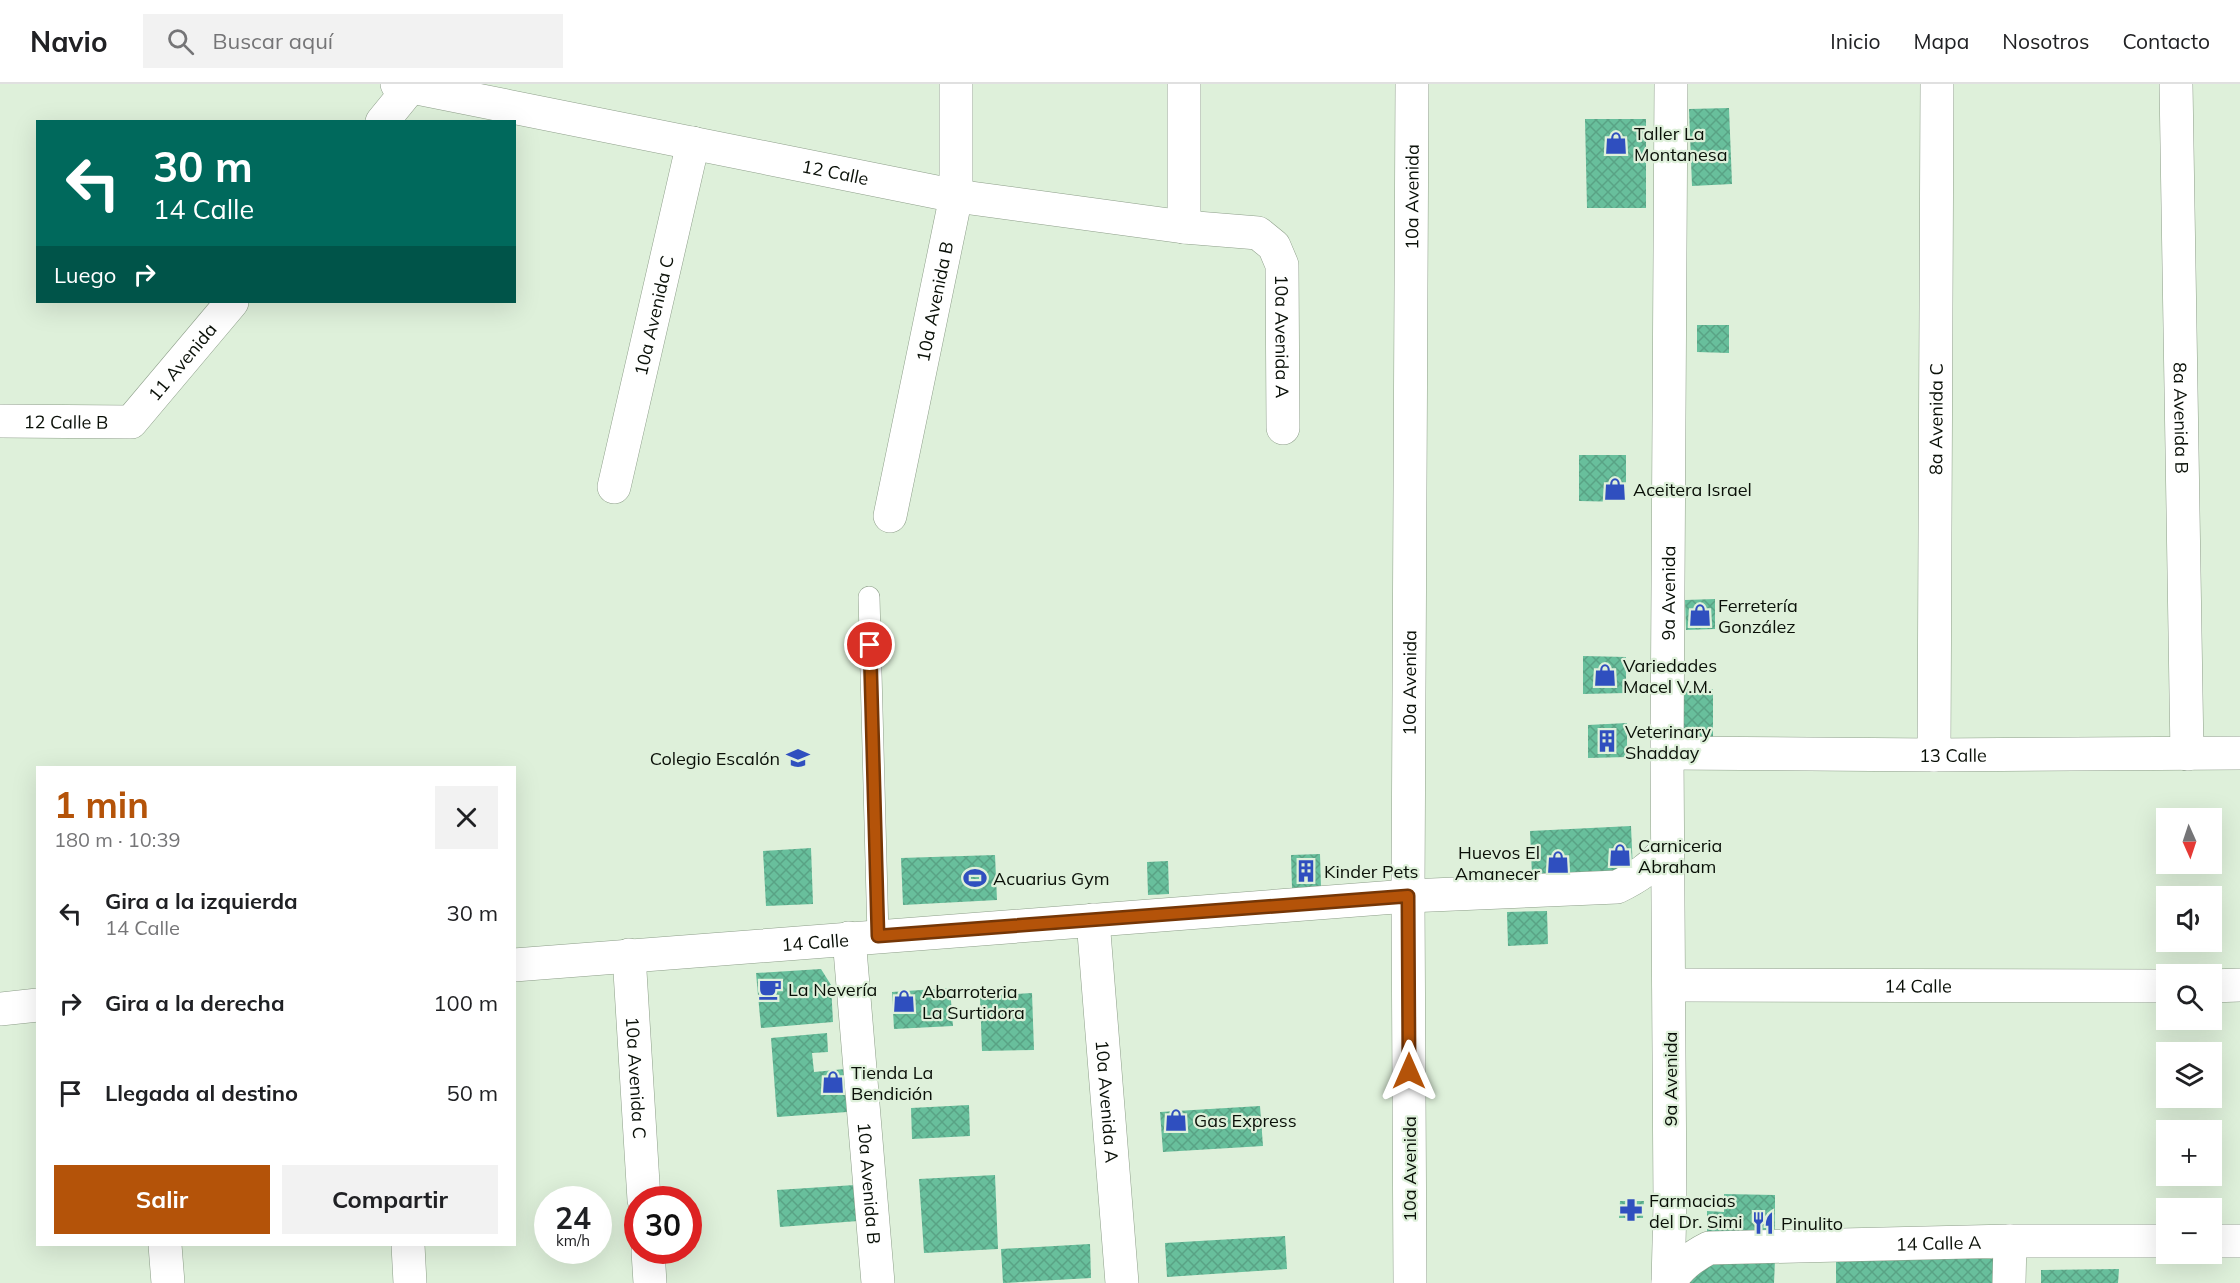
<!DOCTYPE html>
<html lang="es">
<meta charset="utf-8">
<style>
body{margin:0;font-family:Mulish,sans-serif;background:#f2f2f2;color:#202124;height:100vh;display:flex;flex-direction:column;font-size:22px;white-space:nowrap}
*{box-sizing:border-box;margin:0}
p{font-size:20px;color:#757577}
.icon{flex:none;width:33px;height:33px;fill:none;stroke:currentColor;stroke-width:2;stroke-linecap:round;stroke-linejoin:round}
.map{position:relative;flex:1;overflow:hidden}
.panel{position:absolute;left:36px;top:682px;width:480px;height:480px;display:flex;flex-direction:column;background:#fff;border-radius:0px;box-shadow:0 6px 24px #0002}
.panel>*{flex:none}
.guide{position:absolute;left:36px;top:36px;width:480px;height:183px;border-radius:0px;box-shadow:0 6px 24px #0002;background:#00695c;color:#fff;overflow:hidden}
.needle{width:39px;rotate:177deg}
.tools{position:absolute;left:2156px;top:724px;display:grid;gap:12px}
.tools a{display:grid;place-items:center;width:66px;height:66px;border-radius:0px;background:#fff;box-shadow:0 6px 24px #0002;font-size:30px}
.speed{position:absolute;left:534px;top:1102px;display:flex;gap:12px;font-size:30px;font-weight:700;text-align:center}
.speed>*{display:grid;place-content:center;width:78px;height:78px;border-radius:50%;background:#fff;box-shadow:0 6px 24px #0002;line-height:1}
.speed small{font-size:15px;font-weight:400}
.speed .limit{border:9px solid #d22;background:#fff;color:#111}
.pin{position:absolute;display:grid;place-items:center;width:51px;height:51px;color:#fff;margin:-26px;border:3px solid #fff;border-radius:50%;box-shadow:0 2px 6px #0007}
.me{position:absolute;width:66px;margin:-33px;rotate:0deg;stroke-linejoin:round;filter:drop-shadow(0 0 4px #0008)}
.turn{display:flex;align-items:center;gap:21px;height:126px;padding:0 18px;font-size:27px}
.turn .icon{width:78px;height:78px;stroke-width:2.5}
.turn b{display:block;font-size:42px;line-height:51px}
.then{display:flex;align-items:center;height:57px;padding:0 18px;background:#0003;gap:12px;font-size:22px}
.round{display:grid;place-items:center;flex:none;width:63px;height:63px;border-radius:0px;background:#f2f2f2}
.headline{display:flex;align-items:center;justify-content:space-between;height:102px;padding:0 18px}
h1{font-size:36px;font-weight:700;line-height:45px;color:#b45309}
.action{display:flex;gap:12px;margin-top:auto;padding:12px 18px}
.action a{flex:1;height:69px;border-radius:0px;background:#b45309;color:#fff;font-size:24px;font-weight:700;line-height:69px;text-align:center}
.action a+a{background:#f2f2f2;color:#202124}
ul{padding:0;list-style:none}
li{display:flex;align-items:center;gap:18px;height:90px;padding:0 18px}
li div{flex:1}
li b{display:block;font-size:22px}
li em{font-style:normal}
header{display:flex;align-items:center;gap:36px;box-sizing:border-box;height:84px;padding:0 30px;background:#fff;border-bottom:2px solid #e0e0e0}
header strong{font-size:28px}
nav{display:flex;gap:33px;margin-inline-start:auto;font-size:21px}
.search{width:420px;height:54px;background:#f2f2f2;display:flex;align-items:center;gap:15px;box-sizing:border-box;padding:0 21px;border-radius:0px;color:#757577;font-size:22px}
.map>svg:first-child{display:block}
.building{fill:url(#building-cross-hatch)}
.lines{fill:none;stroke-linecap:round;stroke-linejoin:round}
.lane-casing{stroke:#8d9e89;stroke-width:22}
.street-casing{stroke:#8d9e89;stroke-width:34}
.secondary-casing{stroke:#8d9e89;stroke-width:34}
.lane{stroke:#fff;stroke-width:21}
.street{stroke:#fff;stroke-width:33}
.secondary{stroke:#fff;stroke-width:33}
.route-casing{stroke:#753606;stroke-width:15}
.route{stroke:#b45309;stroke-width:10}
.labels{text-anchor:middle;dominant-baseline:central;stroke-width:4.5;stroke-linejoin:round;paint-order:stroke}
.poi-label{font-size:18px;fill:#0a1008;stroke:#def0da;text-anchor:start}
.street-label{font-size:18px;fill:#0a1008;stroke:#def0da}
</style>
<header>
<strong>Navio</strong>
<div class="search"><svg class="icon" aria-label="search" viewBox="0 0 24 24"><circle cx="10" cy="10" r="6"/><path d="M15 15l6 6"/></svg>Buscar aquí</div>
<nav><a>Inicio</a><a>Mapa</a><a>Nosotros</a><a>Contacto</a></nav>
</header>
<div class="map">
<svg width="2240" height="1199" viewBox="0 0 2240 1199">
<defs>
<pattern id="building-cross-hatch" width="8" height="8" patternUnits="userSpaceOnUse" patternTransform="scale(1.5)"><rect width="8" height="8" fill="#68bf9c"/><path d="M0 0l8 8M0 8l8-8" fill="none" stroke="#59a385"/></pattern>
</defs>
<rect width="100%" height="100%" fill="#def0da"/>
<!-- building -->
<path class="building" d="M 1729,24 L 1732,100 L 1692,102 L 1689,25 Z
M 1585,35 L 1646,35 L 1646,124 L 1587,124 Z
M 1697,241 L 1729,241 L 1729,269 L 1697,268 Z
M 1579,371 L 1626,371 L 1626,418 L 1579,417 Z
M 1715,515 L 1715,545 L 1686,546 L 1685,516 Z
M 1583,572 L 1626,573 L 1626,609 L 1583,610 Z
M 1684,605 L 1713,605 L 1713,659 L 1684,659 Z
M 1627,639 L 1627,673 L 1588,674 L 1588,641 Z
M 1631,742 L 1633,788 L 1532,791 L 1530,747 Z
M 811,764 L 813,820 L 766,822 L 763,767 Z
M 1320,770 L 1321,803 L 1292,804 L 1291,771 Z
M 995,771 L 997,816 L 903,821 L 901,774 Z
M 1168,777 L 1169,810 L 1148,811 L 1147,778 Z
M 1547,827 L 1548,860 L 1508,862 L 1507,828 Z
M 821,885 L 831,901 L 833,938 L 761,944 L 756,889 Z
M 950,904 L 953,942 L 894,945 L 892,908 Z
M 1032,909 L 1034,966 L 982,967 L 980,912 Z
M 827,949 L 828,968 L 812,969 L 814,988 L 845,985 L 847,1028 L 777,1033 L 771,954 Z
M 969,1021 L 970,1052 L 912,1055 L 911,1024 Z
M 1260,1022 L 1263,1062 L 1163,1068 L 1160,1028 Z
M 995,1091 L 998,1165 L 924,1169 L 919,1095 Z
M 855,1101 L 858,1137 L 780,1143 L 777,1106 Z
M 1724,1110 L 1775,1111 L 1775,1149 L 1707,1149 L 1707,1127 L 1724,1128 Z
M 1620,1117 L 1644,1117 L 1643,1134 L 1619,1134 Z
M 1285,1152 L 1287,1185 L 1167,1193 L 1165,1159 Z
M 1090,1160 L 1091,1194 L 1003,1199 L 1001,1165 Z
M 1963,1174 L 1994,1175 L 1994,1199 L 1836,1199 L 1836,1177 Z
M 1775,1176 L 1774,1199 L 1683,1199 L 1692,1177 Z
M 2119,1185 L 2118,1199 L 2041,1199 L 2041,1186 Z"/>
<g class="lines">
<!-- lane casing -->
<g class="lane-casing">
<path id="lane" d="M 869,513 L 878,852"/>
</g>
<!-- street casing -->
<g class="street-casing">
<g id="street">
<path id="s1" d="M 397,0 L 956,112 L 1184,143 L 1258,149 L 1274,162 L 1282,181 L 1283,344"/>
<path id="s2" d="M 2176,0 L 2187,670"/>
<path d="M 382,38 L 413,0"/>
<path d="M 1184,143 L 1184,0"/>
<path id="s3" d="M 0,337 L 131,338 L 232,218"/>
<path id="s4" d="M 614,403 L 693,59"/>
<path id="s5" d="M 890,432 L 956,112 L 956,0"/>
<path id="s6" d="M 1667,669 L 1934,671 L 2240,669"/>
<path id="s7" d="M 1934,671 L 1937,0"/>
<path id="s8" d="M 1093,836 L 1122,1199"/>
<path id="s9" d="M 849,854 L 878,1199"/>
<path id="s10" d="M 629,871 L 644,1116"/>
<path id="s11" d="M 1669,901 L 2166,902"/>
<path d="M 2211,902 L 2240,901"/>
<path d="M 165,1161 L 168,1199"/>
<path d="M 408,1161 L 410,1199"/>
<path d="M 648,1167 L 650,1199"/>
<path id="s12" d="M 1410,1199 L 1408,812 L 1412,0"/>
<path d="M 2009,1199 L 2010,1157"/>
</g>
</g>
<!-- secondary casing -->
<g class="secondary-casing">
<g id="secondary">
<path id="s13" d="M 514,881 L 1408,812 L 1617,803 C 1638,793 1652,783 1667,765"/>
<path d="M 0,925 L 38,921"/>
<path d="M 2211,1157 L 2240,1157"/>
<path id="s14" d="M 1668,1199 L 1670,1120 L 1667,669 L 1671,0"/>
<path id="s15" d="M 1668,1199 C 1680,1183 1691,1173 1709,1164 L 2010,1157 L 2166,1157"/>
</g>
</g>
<!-- lane -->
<use href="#lane" class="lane"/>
<!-- street -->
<use href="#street" class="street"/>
<!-- secondary -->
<use href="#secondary" class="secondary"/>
</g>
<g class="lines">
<!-- route casing -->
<g class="route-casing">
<path id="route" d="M 870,561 L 878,852 L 1408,812 L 1409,987"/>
</g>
<!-- route -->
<use href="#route" class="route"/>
</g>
<!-- icons -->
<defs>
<g id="shop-bare" transform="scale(1.8)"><path d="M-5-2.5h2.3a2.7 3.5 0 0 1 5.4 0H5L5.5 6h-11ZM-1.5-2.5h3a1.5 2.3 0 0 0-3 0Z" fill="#2f4fbf" stroke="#def0da" stroke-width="2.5" paint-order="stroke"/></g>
<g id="building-bare" transform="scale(1.8)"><path d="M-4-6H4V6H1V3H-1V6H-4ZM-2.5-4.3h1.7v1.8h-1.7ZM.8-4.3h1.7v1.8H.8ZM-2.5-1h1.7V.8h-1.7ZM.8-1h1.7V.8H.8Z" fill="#2f4fbf" stroke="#def0da" stroke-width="2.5" paint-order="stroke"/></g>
<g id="school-bare" transform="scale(1.8)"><path d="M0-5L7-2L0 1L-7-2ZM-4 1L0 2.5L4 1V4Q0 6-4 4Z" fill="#2f4fbf" stroke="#def0da" stroke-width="2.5" paint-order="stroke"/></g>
<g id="stadium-bare" transform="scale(1.8)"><path d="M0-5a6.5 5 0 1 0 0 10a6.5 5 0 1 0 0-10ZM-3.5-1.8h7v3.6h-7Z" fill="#2f4fbf" stroke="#def0da" stroke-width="2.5" paint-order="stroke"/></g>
<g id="cafe-bare" transform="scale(1.8)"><path d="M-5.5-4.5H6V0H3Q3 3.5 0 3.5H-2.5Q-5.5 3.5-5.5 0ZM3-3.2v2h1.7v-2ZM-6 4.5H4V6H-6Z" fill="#2f4fbf" stroke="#def0da" stroke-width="2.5" paint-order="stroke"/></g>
<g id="pharmacy-bare" transform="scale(1.8)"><path d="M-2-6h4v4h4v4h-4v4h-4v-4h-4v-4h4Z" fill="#2f4fbf" stroke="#def0da" stroke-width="2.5" paint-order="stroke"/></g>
<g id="restaurant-bare" transform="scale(1.8)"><path d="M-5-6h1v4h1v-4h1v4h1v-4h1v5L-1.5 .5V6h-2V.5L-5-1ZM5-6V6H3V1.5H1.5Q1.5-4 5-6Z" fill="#2f4fbf" stroke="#def0da" stroke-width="2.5" paint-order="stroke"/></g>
</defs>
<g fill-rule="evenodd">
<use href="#shop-bare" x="1616" y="59"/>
<use href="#shop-bare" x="1615" y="405"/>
<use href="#shop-bare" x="1700" y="531"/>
<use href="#shop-bare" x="1605" y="591"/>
<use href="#building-bare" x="1607" y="657"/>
<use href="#school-bare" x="798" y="674"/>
<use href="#shop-bare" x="1620" y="771"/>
<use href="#shop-bare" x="1558" y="778"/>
<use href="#building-bare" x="1306" y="787"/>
<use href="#stadium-bare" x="975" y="794"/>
<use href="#cafe-bare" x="770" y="905"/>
<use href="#shop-bare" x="904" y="917"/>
<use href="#shop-bare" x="833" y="998"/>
<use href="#shop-bare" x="1176" y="1036"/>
<use href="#pharmacy-bare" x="1631" y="1126"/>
<use href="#restaurant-bare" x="1763" y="1139"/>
</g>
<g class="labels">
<!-- poi labels -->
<g class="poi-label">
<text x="1634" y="49">Taller La<tspan x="1634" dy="21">Montanesa</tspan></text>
<text x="1633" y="405">Aceitera Israel</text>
<text x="1718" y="521">Ferretería<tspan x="1718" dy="21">González</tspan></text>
<text x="1623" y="581">Variedades<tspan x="1623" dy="21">Macel V.M.</tspan></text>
<text x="1625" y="647">Veterinary<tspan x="1625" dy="21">Shadday</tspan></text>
<text x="780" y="674" text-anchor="end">Colegio Escalón</text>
<text x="1638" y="761">Carniceria<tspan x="1638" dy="21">Abraham</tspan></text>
<text x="1540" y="768" text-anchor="end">Huevos El<tspan x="1540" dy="21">Amanecer</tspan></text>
<text x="1324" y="787">Kinder Pets</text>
<text x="993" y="794">Acuarius Gym</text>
<text x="788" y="905">La Nevería</text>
<text x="922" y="907">Abarroteria<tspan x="922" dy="21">La Surtidora</tspan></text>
<text x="851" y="988">Tienda La<tspan x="851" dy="21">Bendición</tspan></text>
<text x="1194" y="1036">Gas Express</text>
<text x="1649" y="1116">Farmacias<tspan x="1649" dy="21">del Dr. Simi</tspan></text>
<text x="1781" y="1139">Pinulito</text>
</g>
<!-- street labels -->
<g class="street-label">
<text stroke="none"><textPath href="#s1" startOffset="447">12 Calle</textPath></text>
<text stroke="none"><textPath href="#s12" startOffset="1086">10a Avenida</textPath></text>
<text stroke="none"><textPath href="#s5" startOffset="219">10a Avenida B</textPath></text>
<text stroke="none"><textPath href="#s4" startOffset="176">10a Avenida C</textPath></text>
<text stroke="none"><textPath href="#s1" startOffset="987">10a Avenida A</textPath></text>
<text stroke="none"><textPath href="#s3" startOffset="210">11 Avenida</textPath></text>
<text stroke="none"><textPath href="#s7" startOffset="336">8a Avenida C</textPath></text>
<text stroke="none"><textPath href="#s2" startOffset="334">8a Avenida B</textPath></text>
<text stroke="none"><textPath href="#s3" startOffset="66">12 Calle B</textPath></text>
<text stroke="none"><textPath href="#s14" startOffset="690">9a Avenida</textPath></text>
<text stroke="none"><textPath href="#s12" startOffset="600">10a Avenida</textPath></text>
<text stroke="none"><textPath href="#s6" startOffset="286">13 Calle</textPath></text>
<text stroke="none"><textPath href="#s13" startOffset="302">14 Calle</textPath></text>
<text stroke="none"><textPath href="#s11" startOffset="249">14 Calle</textPath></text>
<text stroke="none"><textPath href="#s10" startOffset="123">10a Avenida C</textPath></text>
<text transform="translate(1670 995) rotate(-90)">9a Avenida</text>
<text stroke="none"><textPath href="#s8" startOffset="182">10a Avenida A</textPath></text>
<text transform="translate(1409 1085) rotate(-90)">10a Avenida</text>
<text stroke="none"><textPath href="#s9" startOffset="246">10a Avenida B</textPath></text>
<text stroke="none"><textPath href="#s15" startOffset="284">14 Calle A</textPath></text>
</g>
</g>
</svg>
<div class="tools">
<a><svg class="needle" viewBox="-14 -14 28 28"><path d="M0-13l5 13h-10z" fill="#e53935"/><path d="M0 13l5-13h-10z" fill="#757577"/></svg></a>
<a><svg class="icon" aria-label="sound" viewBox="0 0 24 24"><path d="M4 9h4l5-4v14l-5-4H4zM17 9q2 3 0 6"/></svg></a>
<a><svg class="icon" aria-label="search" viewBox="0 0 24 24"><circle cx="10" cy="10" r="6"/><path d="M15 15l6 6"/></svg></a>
<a><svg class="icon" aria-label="layers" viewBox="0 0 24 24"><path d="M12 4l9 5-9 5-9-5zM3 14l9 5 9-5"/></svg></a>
<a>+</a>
<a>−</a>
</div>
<div class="speed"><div>24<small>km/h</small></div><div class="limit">30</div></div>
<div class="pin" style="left:870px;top:561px;background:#d93025"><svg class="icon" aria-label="arrive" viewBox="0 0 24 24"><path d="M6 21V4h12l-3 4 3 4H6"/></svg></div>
<svg class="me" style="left:1409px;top:987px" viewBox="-20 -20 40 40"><path d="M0-17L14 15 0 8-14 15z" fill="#b45309" stroke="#fff" stroke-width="4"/></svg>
<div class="guide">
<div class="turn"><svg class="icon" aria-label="left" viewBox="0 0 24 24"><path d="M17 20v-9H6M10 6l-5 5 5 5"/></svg><div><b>30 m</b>14 Calle</div></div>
<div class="then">Luego<svg class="icon" aria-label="right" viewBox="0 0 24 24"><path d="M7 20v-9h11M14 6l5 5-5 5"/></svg></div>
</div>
<section class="panel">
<div class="headline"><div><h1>1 min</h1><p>180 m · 10:39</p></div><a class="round"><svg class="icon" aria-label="close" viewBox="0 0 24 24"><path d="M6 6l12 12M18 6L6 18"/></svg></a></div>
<ul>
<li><svg class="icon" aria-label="left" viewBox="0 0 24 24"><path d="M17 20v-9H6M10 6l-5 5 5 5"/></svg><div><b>Gira a la izquierda</b><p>14 Calle</p></div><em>30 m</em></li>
<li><svg class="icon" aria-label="right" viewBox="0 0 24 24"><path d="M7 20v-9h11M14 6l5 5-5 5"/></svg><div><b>Gira a la derecha</b></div><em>100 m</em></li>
<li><svg class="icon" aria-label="arrive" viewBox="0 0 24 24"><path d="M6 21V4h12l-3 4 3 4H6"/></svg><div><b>Llegada al destino</b></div><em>50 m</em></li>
</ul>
<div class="action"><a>Salir</a><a>Compartir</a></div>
</section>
</div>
